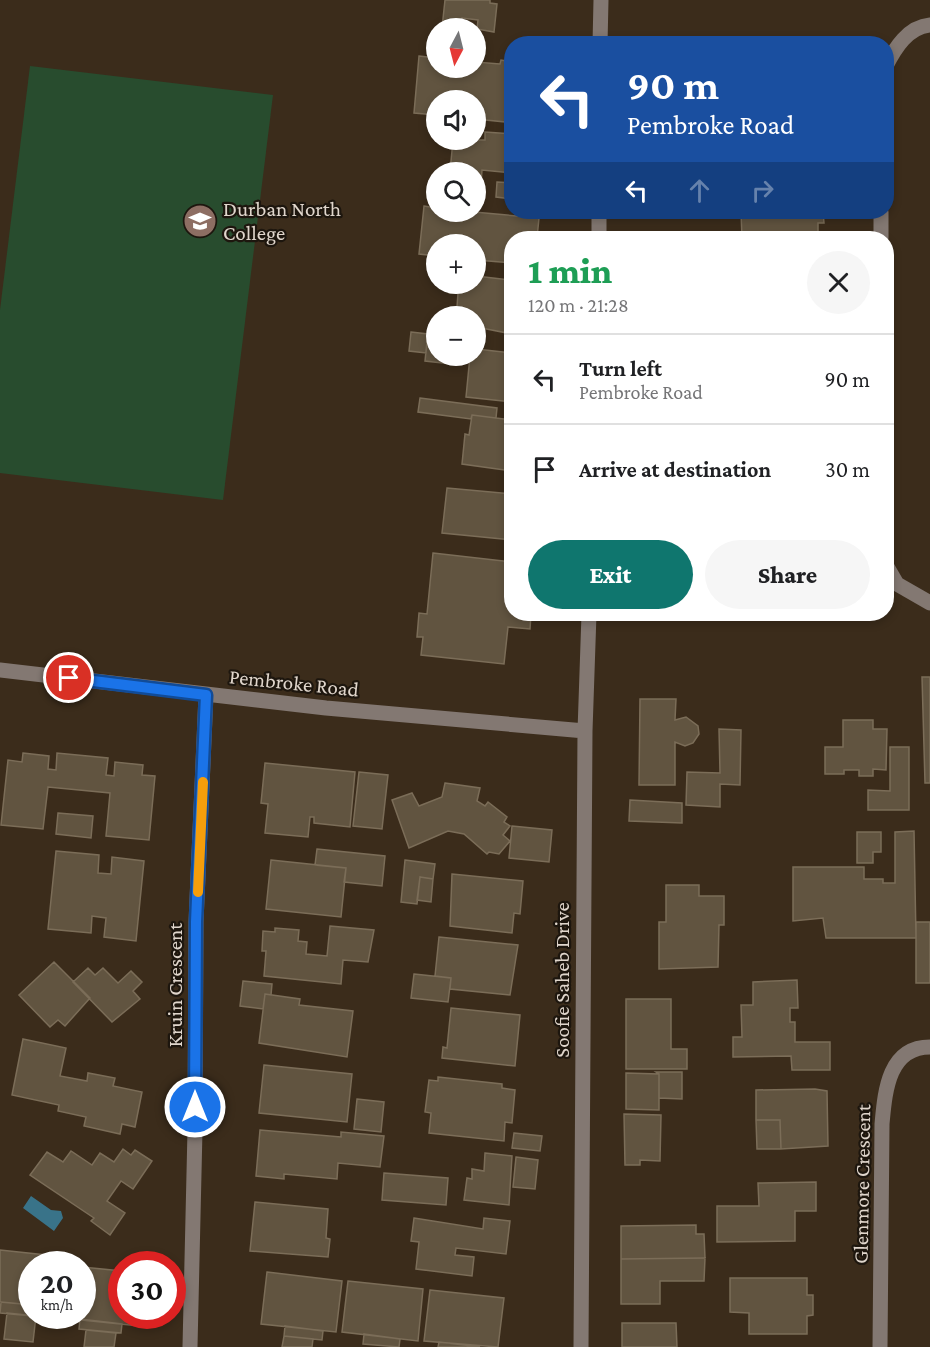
<!DOCTYPE html>
<meta charset="utf-8">
<style>
body{margin:0;font-family:"Crimson Pro",serif;background:#f6f6f6;color:#202124;height:100vh;display:flex;flex-direction:column;font-size:22px;white-space:nowrap}
*{box-sizing:border-box;margin:0}
p{font-size:20px;color:#757577}
.icon{flex:none;width:33px;height:33px;fill:none;stroke:currentColor;stroke-width:2;stroke-linecap:round;stroke-linejoin:round}
.map{position:relative;flex:1;overflow:hidden}
.drawer{position:absolute;left:504px;top:231px;width:390px;height:390px;display:flex;flex-direction:column;background:#fff;border-radius:24px;box-shadow:0 3px 9px #0003}
.drawer>*{flex:none}
.top-card{position:absolute;left:504px;top:36px;width:390px;height:183px;border-radius:24px;box-shadow:0 3px 9px #0003;background:#1a4fa0;color:#fff;overflow:hidden}
.needle{width:39px;rotate:187deg}
.controls{position:absolute;left:426px;top:18px;display:grid;gap:12px}
.controls a{display:grid;place-items:center;width:60px;height:60px;border-radius:50%;background:#fff;box-shadow:0 3px 9px #0003;font-size:30px}
.speed{position:absolute;left:18px;top:1251px;display:flex;gap:12px;font-size:30px;font-weight:700;text-align:center}
.speed>*{display:grid;place-content:center;width:78px;height:78px;border-radius:50%;background:#fff;box-shadow:0 3px 9px #0003;line-height:1}
.speed small{font-size:15px;font-weight:400}
.speed .limit{border:9px solid #d22;background:#fff;color:#111}
.pin{position:absolute;display:grid;place-items:center;width:51px;height:51px;color:#fff;margin:-26px;border:3px solid #fff;border-radius:50%;box-shadow:0 2px 6px #0007}
.me{position:absolute;width:66px;margin:-33px;rotate:0deg;stroke-linejoin:round;filter:drop-shadow(0 0 4px #0008)}
.turn{display:flex;align-items:center;gap:21px;height:126px;padding:0 24px;font-size:27px}
.turn .icon{width:78px;height:78px;stroke-width:2.5}
.turn b{display:block;font-size:42px;line-height:51px}
.lanes{display:flex;align-items:center;height:57px;padding:0 24px;background:#0003;justify-content:center;gap:30px;direction:ltr}
.lanes .off{opacity:.35}
.round{display:grid;place-items:center;flex:none;width:63px;height:63px;border-radius:32px;background:#f6f6f6}
.headline{display:flex;align-items:center;justify-content:space-between;height:102px;padding:0 24px}
h1{font-size:36px;font-weight:800;line-height:45px;color:#1e9e55}
.button{display:flex;gap:12px;margin-top:auto;padding:12px 24px}
.button a{flex:1;height:69px;border-radius:36px;background:#0f766e;color:#fff;font-size:24px;font-weight:800;line-height:69px;text-align:center}
.button a+a{background:#f6f6f6;color:#202124}
ul{padding:0;list-style:none}
li{display:flex;align-items:center;gap:18px;height:90px;padding:0 24px;border-top:2px solid #e0e0e0}
li div{flex:1}
li b{display:block;font-size:22px}
li em{font-style:normal}
.map>svg:first-child{display:block}
.green{fill:#284c2e}
.water{fill:#397389}
.building{fill:#615440;stroke:#7b6d58;stroke-width:1.5}
.lines{fill:none;stroke-linecap:round;stroke-linejoin:round}
.minor{stroke:#837872;stroke-width:15}
.route-casing{stroke:#114b97;stroke-width:15}
.route{stroke:#1a73e8;stroke-width:10}
.slow{stroke:#f59e0b;stroke-width:10}
.labels{text-anchor:middle;dominant-baseline:central;stroke-width:4.5;stroke-linejoin:round;paint-order:stroke}
.poi-label{font-size:21px;fill:#e0d6cc;stroke:#1d160e;text-anchor:start}
.street-label{font-size:21px;fill:#e0d6cc;stroke:#1d160e}
</style>
<div class="map">
<svg width="930" height="1347" viewBox="0 0 930 1347">
<rect width="100%" height="100%" fill="#3b2c1b"/>
<!-- green -->
<path class="green" d="M 30,66 L 273,95 L 223,500 L 0,473 L 0,310 Z"/>
<!-- water -->
<path class="water" d="M 31,1196 L 51,1210 L 61,1211 L 63,1218 L 54,1231 L 23,1208 Z"/>
<!-- building -->
<path class="building" d="M 445,0 L 490,0 L 490,3 L 497,4 L 494,32 L 477,29 L 478,20 L 462,18 L 461,28 L 442,28 Z
M 419,56 L 436,58 L 436,68 L 476,68 L 476,62 L 500,64 L 501,60 L 512,62 L 512,129 L 505,128 L 505,122 L 476,119 L 476,100 L 436,100 L 436,115 L 414,113 Z
M 485,132 L 512,134 L 512,173 L 482,170 L 481,185 L 476,184 L 476,172 L 450,172 L 453,140 L 485,140 Z
M 497,182 L 512,183 L 512,199 L 496,197 Z
M 424,206 L 436,208 L 436,212 L 474,212 L 539,218 L 537,238 L 512,238 L 512,263 L 476,260 L 476,244 L 436,244 L 436,256 L 419,254 Z
M 639,212 L 681,212 L 681,216 L 639,218 Z
M 741,212 L 823,212 L 824,223 L 818,223 L 818,232 L 808,232 L 808,238 L 742,238 Z
M 823,212 L 848,212 L 848,215 L 824,216 Z
M 655,234 L 684,234 L 685,238 L 655,238 Z
M 476,276 L 511,280 L 512,334 L 476,327 L 476,316 L 450,316 L 451,307 L 457,307 L 458,293 L 449,293 L 450,284 L 476,284 Z
M 428,331 L 436,332 L 436,356 L 452,356 L 451,364 L 425,361 Z
M 411,332 L 428,334 L 426,353 L 409,351 Z
M 476,349 L 512,353 L 512,402 L 466,397 L 470,356 L 476,356 Z
M 420,398 L 497,408 L 496,418 L 472,415 L 471,419 L 418,412 Z
M 472,415 L 512,420 L 512,471 L 462,464 L 465,434 L 469,435 Z
M 447,488 L 512,494 L 512,540 L 442,533 Z
M 433,553 L 512,562 L 509,600 L 512,600 L 512,614 L 531,614 L 530,629 L 508,627 L 504,664 L 421,655 L 423,637 L 417,637 L 419,613 L 427,614 Z
M 922,677 L 930,677 L 930,783 L 925,783 Z
M 640,699 L 676,699 L 675,720 L 686,717 L 698,726 L 699,734 L 693,743 L 685,746 L 675,742 L 675,785 L 639,785 Z
M 843,720 L 873,720 L 873,729 L 887,729 L 886,770 L 873,769 L 873,776 L 859,776 L 859,770 L 844,770 L 844,774 L 825,774 L 825,747 L 843,747 Z
M 719,729 L 741,730 L 740,785 L 720,784 L 720,807 L 686,805 L 687,772 L 720,773 Z
M 890,747 L 909,747 L 909,810 L 868,810 L 868,790 L 890,791 Z
M 23,753 L 49,756 L 48,769 L 56,770 L 57,753 L 108,758 L 106,775 L 114,776 L 115,762 L 143,765 L 142,775 L 155,776 L 149,840 L 106,836 L 110,793 L 48,787 L 43,829 L 1,825 L 8,760 L 22,762 Z
M 265,763 L 355,772 L 350,827 L 314,823 L 314,817 L 310,817 L 308,837 L 265,833 L 268,804 L 261,803 Z
M 359,772 L 388,775 L 382,829 L 353,826 Z
M 445,783 L 480,788 L 477,801 L 485,806 L 488,802 L 507,817 L 504,822 L 510,826 L 503,835 L 510,841 L 499,854 L 489,852 L 487,854 L 464,834 L 448,831 L 409,848 L 392,800 L 412,793 L 419,806 L 442,797 Z
M 630,800 L 682,803 L 682,823 L 629,821 Z
M 58,813 L 93,816 L 91,838 L 56,834 Z
M 512,826 L 552,830 L 549,862 L 509,858 Z
M 914,831 L 916,938 L 826,938 L 823,918 L 793,921 L 793,867 L 864,867 L 864,879 L 883,879 L 883,883 L 895,883 L 895,832 Z
M 857,832 L 881,832 L 881,852 L 873,852 L 873,863 L 857,863 Z
M 317,849 L 385,856 L 382,886 L 344,882 L 346,868 L 315,865 Z
M 56,851 L 99,855 L 98,873 L 111,874 L 112,857 L 144,861 L 136,941 L 104,937 L 106,918 L 92,916 L 91,933 L 48,929 Z
M 271,860 L 346,868 L 341,917 L 266,909 Z
M 405,860 L 435,864 L 433,879 L 420,877 L 417,904 L 401,902 Z
M 452,874 L 523,881 L 520,914 L 514,913 L 512,933 L 450,926 Z
M 420,877 L 433,879 L 431,902 L 417,900 Z
M 666,885 L 699,885 L 699,896 L 724,896 L 724,925 L 719,925 L 718,967 L 659,969 L 659,922 L 666,922 Z
M 916,922 L 930,922 L 930,983 L 916,983 Z
M 330,926 L 374,930 L 368,962 L 343,960 L 341,984 L 264,976 L 266,951 L 262,951 L 263,931 L 275,932 L 275,928 L 299,930 L 298,941 L 307,942 L 306,954 L 327,956 Z
M 439,937 L 518,945 L 510,995 L 450,989 L 451,978 L 435,976 Z
M 54,962 L 90,998 L 65,1026 L 58,1020 L 50,1027 L 19,995 Z
M 88,968 L 95,975 L 103,968 L 118,983 L 131,971 L 142,982 L 133,991 L 140,999 L 112,1022 L 73,982 Z
M 414,974 L 451,978 L 448,1002 L 411,998 Z
M 797,980 L 798,1008 L 790,1008 L 790,1022 L 795,1022 L 795,1042 L 830,1042 L 830,1070 L 792,1070 L 791,1056 L 733,1057 L 733,1037 L 742,1037 L 741,1005 L 753,1005 L 753,982 Z
M 243,981 L 272,984 L 271,995 L 265,994 L 263,1009 L 240,1006 Z
M 265,994 L 300,999 L 299,1005 L 353,1011 L 347,1057 L 259,1043 Z
M 626,999 L 671,999 L 671,1049 L 687,1049 L 687,1069 L 626,1069 Z
M 451,1008 L 520,1015 L 515,1066 L 442,1058 L 443,1047 L 447,1048 Z
M 23,1039 L 66,1048 L 60,1076 L 87,1081 L 88,1073 L 115,1078 L 113,1086 L 142,1092 L 135,1127 L 122,1124 L 120,1134 L 84,1126 L 86,1117 L 58,1111 L 59,1105 L 12,1095 Z
M 264,1065 L 352,1074 L 347,1122 L 259,1113 Z
M 656,1072 L 682,1072 L 682,1099 L 659,1098 L 659,1074 Z
M 626,1073 L 659,1074 L 659,1110 L 626,1109 Z
M 438,1077 L 502,1084 L 502,1088 L 515,1090 L 512,1123 L 505,1122 L 504,1141 L 429,1133 L 431,1113 L 425,1112 L 429,1080 L 438,1081 Z
M 815,1089 L 827,1091 L 828,1146 L 781,1149 L 780,1120 L 756,1120 L 756,1090 Z
M 357,1099 L 384,1102 L 381,1132 L 354,1129 Z
M 624,1114 L 661,1115 L 660,1161 L 640,1160 L 640,1165 L 625,1165 Z
M 756,1120 L 780,1120 L 781,1149 L 757,1149 Z
M 260,1130 L 341,1137 L 341,1132 L 384,1136 L 380,1167 L 338,1163 L 337,1179 L 284,1174 L 284,1179 L 256,1176 Z
M 514,1133 L 542,1136 L 540,1151 L 512,1148 Z
M 123,1149 L 131,1155 L 135,1150 L 152,1161 L 133,1189 L 121,1181 L 107,1201 L 125,1213 L 110,1235 L 91,1221 L 94,1218 L 30,1175 L 47,1152 L 63,1162 L 71,1151 L 92,1165 L 100,1153 L 114,1162 Z
M 485,1153 L 512,1156 L 509,1205 L 464,1200 L 467,1178 L 472,1179 L 472,1169 L 484,1171 Z
M 516,1157 L 538,1160 L 535,1189 L 513,1187 Z
M 384,1173 L 448,1178 L 446,1205 L 382,1200 Z
M 816,1182 L 816,1211 L 795,1211 L 795,1241 L 717,1242 L 717,1206 L 759,1206 L 758,1183 Z
M 255,1202 L 328,1209 L 326,1238 L 330,1239 L 328,1257 L 250,1251 Z
M 414,1218 L 483,1229 L 484,1218 L 510,1221 L 506,1254 L 456,1248 L 455,1255 L 474,1257 L 472,1276 L 416,1269 L 419,1242 L 411,1241 Z
M 696,1225 L 696,1234 L 704,1234 L 705,1258 L 621,1259 L 621,1226 Z
M 0,1250 L 65,1257 L 64,1264 L 32,1264 L 32,1305 L 0,1302 Z
M 705,1258 L 704,1281 L 660,1281 L 660,1304 L 621,1304 L 621,1259 Z
M 82,1267 L 122,1271 L 122,1316 L 140,1316 L 139,1326 L 63,1318 L 64,1316 L 82,1316 Z
M 267,1272 L 342,1281 L 336,1332 L 261,1324 Z
M 730,1278 L 807,1278 L 807,1295 L 813,1295 L 813,1315 L 807,1316 L 807,1334 L 749,1334 L 749,1313 L 730,1312 Z
M 348,1281 L 423,1289 L 418,1341 L 342,1332 Z
M 430,1290 L 504,1298 L 498,1347 L 424,1341 Z
M 1,1302 L 32,1305 L 32,1316 L 43,1317 L 0,1313 Z
M 7,1313 L 36,1316 L 33,1342 L 4,1339 Z
M 80,1319 L 122,1324 L 121,1333 L 79,1329 Z
M 622,1323 L 676,1323 L 677,1347 L 622,1347 Z
M 285,1326 L 323,1331 L 322,1340 L 284,1336 Z
M 86,1330 L 116,1333 L 114,1347 L 84,1347 Z
M 364,1334 L 400,1339 L 399,1347 L 363,1344 Z
M 284,1336 L 313,1339 L 312,1347 L 282,1347 Z
M 439,1342 L 480,1347 L 438,1347 Z"/>
<g class="lines">
<!-- minor -->
<path class="minor" d="M 600,44 L 601,0
M 886,66 C 895,48 908,27 930,25
M 599,238 L 599,212
M 881,238 L 881,212
M 886,565 L 897,584 L 930,603
M 0,670 L 326,708 L 585,731
M 190,1347 L 195,1130 L 196,922 L 206,695
M 581,1347 L 585,731 L 589,614
M 880,1347 L 882,1124 C 885,1092 888,1047 930,1047"/>
</g>
<g class="lines">
<!-- route casing -->
<g class="route-casing">
<path id="route" d="M 69,678 L 206,695 L 196,922 L 195,1107"/>
</g>
<!-- route -->
<use href="#route" class="route"/>
<!-- slow -->
<path class="slow" d="M 198,892 L 203,782"/>
</g>
<!-- icons -->
<defs>
<g id="school-disc" transform="scale(1.725)"><circle r="9.5" fill="#8d6e63" stroke="#1d160e"/><path d="M0-5L7-2L0 1L-7-2ZM-4 1L0 2.5L4 1V4Q0 6-4 4Z" fill="#fff"/></g>
</defs>
<g fill-rule="evenodd">
<use href="#school-disc" x="200" y="221"/>
</g>
<g class="labels">
<!-- poi labels -->
<g class="poi-label">
<text x="223" y="209">Durban North<tspan x="223" dy="24">College</tspan></text>
</g>
<!-- street labels -->
<g class="street-label">
<text transform="translate(294 683) rotate(6)">Pembroke Road</text>
<text transform="translate(562 980) rotate(-90)">Soofie Saheb Drive</text>
<text transform="translate(175 985) rotate(-90)">Kruin Crescent</text>
<text transform="translate(862 1184) rotate(-89)">Glenmore Crescent</text>
</g>
</g>
</svg>
<div class="controls">
<a><svg class="needle" viewBox="-14 -14 28 28"><path d="M0-13l5 13h-10z" fill="#e53935"/><path d="M0 13l5-13h-10z" fill="#757577"/></svg></a>
<a><svg class="icon" aria-label="sound" viewBox="0 0 24 24"><path d="M4 9h4l5-4v14l-5-4H4zM17 9q2 3 0 6"/></svg></a>
<a><svg class="icon" aria-label="search" viewBox="0 0 24 24"><circle cx="10" cy="10" r="6"/><path d="M15 15l6 6"/></svg></a>
<a>+</a>
<a>−</a>
</div>
<div class="speed"><div>20<small>km/h</small></div><div class="limit">30</div></div>
<div class="pin" style="left:69px;top:678px;background:#d93025"><svg class="icon" aria-label="arrive" viewBox="0 0 24 24"><path d="M6 21V4h12l-3 4 3 4H6"/></svg></div>
<svg class="me" style="left:195px;top:1107px" viewBox="-20 -20 40 40"><circle r="17" fill="#1a73e8" stroke="#fff" stroke-width="3"/><path d="M0-11L8 9 0 5-8 9z" fill="#fff"/></svg>
<div class="top-card">
<div class="turn"><svg class="icon" aria-label="left" viewBox="0 0 24 24"><path d="M17 20v-9H6M10 6l-5 5 5 5"/></svg><div><b>90 m</b>Pembroke Road</div></div>
<div class="lanes"><svg class="icon" aria-label="left" viewBox="0 0 24 24"><path d="M17 20v-9H6M10 6l-5 5 5 5"/></svg><svg class="icon off" aria-label="ahead" viewBox="0 0 24 24"><path d="M12 20V5M6 11l6-6 6 6"/></svg><svg class="icon off" aria-label="right" viewBox="0 0 24 24"><path d="M7 20v-9h11M14 6l5 5-5 5"/></svg></div>
</div>
<section class="drawer">
<div class="headline"><div><h1>1 min</h1><p>120 m · 21:28</p></div><a class="round"><svg class="icon" aria-label="close" viewBox="0 0 24 24"><path d="M6 6l12 12M18 6L6 18"/></svg></a></div>
<ul>
<li><svg class="icon" aria-label="left" viewBox="0 0 24 24"><path d="M17 20v-9H6M10 6l-5 5 5 5"/></svg><div><b>Turn left</b><p>Pembroke Road</p></div><em>90 m</em></li>
<li><svg class="icon" aria-label="arrive" viewBox="0 0 24 24"><path d="M6 21V4h12l-3 4 3 4H6"/></svg><div><b>Arrive at destination</b></div><em>30 m</em></li>
</ul>
<div class="button"><a>Exit</a><a>Share</a></div>
</section>
</div>
